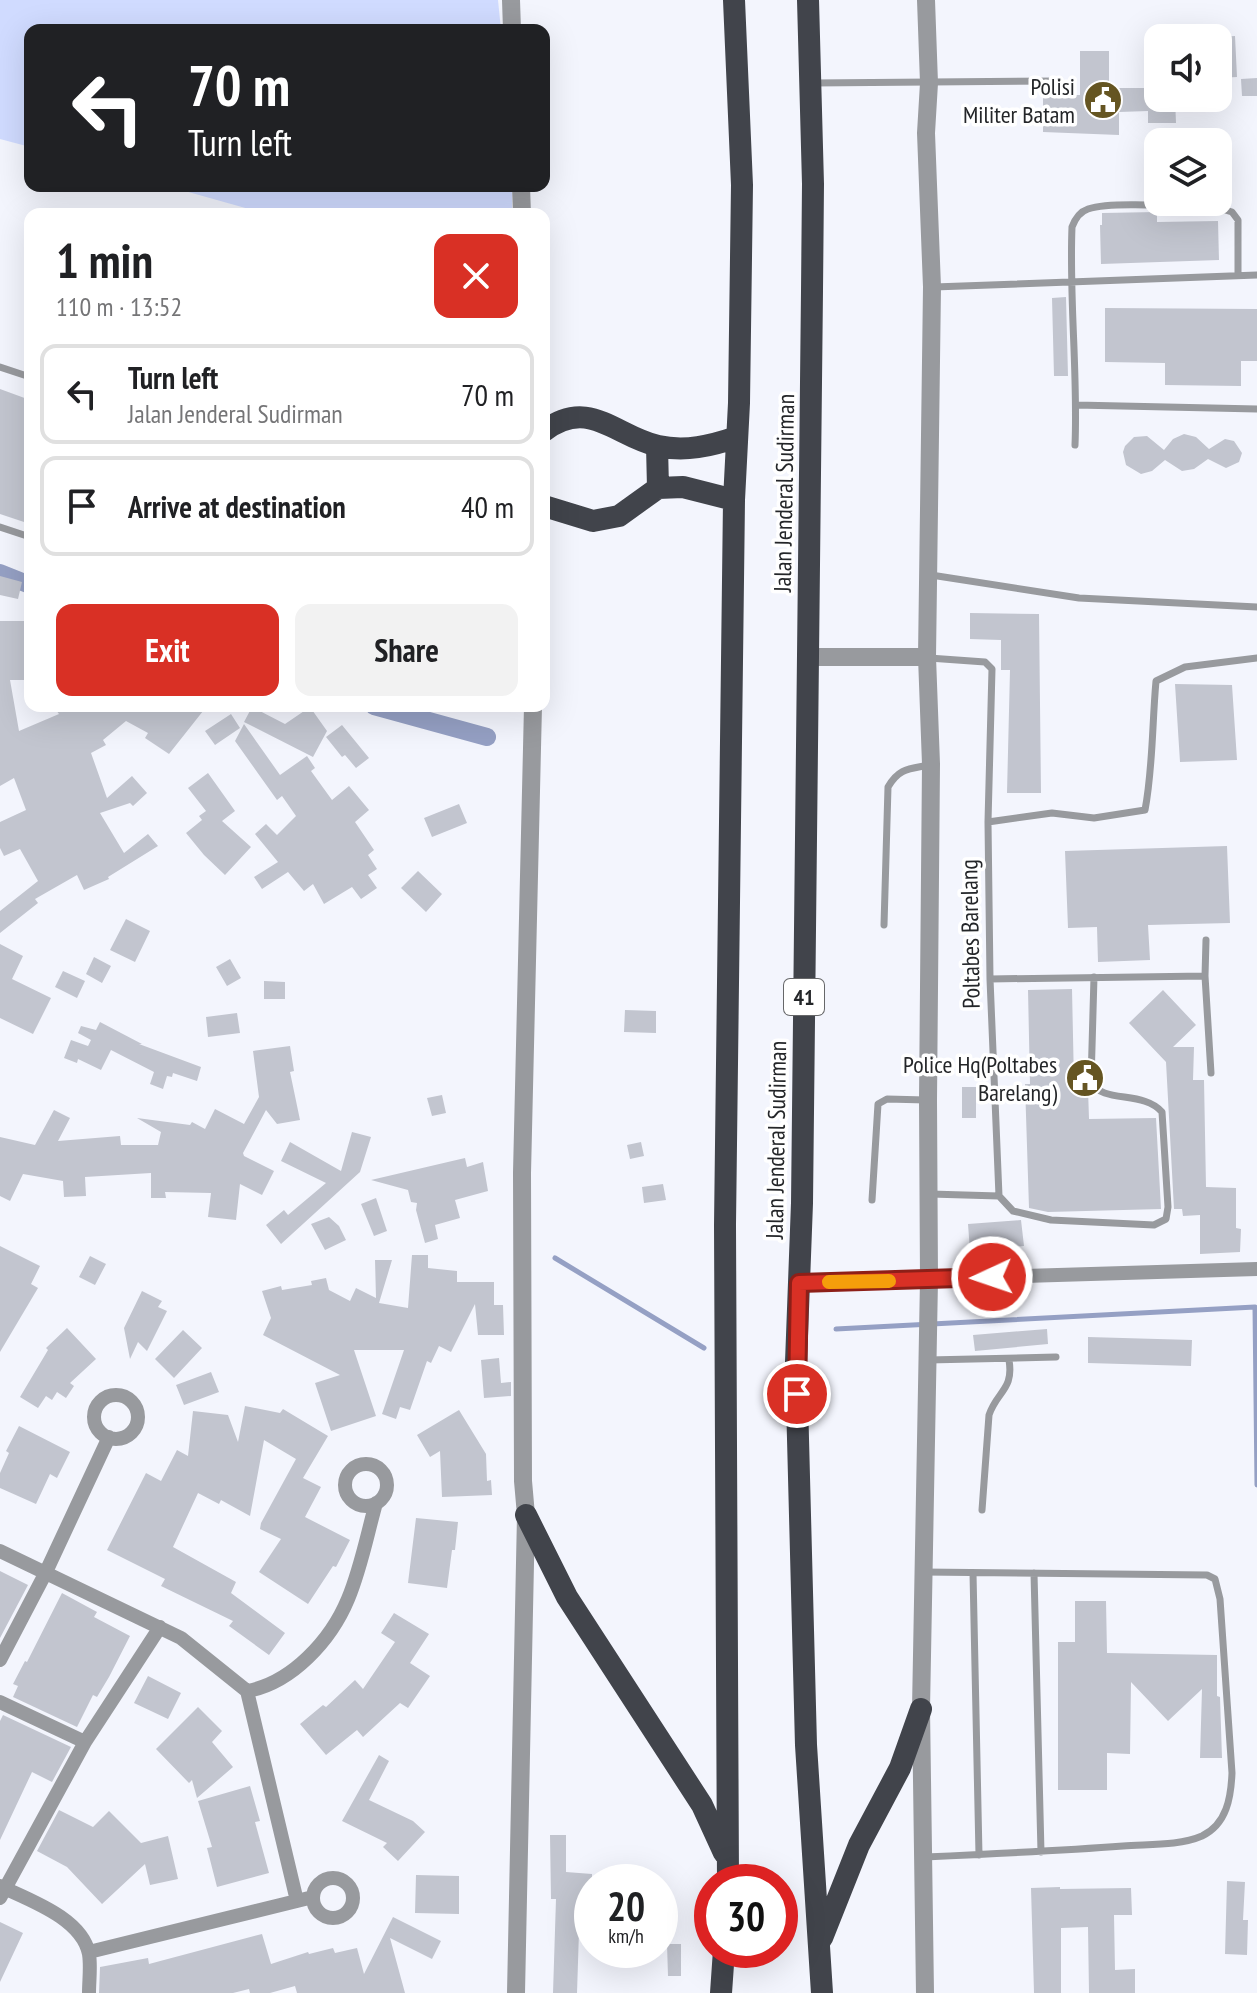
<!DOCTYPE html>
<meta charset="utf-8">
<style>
body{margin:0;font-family:"PT Sans Narrow",sans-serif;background:#f2f2f2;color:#202124;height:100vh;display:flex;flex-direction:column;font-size:30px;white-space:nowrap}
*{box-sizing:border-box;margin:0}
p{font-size:26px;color:#757577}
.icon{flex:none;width:44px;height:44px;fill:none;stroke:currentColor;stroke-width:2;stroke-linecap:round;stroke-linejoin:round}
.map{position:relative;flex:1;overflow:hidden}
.panel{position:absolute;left:24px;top:208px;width:526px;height:504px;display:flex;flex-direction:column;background:#fff;border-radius:16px;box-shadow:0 8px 32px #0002}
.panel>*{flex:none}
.top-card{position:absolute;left:24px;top:24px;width:526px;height:168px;border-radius:16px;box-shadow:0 8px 32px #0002;background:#202124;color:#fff;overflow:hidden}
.fabs{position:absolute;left:1144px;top:24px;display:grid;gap:16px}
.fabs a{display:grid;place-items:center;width:88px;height:88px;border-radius:16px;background:#fff;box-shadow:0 8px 32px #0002;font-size:40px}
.speed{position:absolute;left:574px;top:1864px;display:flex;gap:16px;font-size:40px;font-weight:700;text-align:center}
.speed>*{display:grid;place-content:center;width:104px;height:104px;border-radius:50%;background:#fff;box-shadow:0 8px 32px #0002;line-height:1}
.speed small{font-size:20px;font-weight:400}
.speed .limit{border:12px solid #d22;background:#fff;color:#111}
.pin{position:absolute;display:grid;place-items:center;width:68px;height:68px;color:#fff;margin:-34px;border:4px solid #fff;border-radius:50%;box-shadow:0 2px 8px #0007}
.me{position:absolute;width:88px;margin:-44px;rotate:267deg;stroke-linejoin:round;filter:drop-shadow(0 0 6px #0008)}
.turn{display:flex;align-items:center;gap:28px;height:168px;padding:0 32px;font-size:36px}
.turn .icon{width:104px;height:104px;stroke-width:2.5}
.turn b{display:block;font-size:56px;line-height:68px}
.round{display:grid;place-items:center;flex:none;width:84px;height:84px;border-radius:16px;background:#f2f2f2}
.overview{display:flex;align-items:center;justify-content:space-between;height:136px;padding:0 32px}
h1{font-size:48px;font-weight:600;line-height:60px}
.cta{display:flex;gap:16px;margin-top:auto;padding:16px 32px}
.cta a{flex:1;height:92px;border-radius:16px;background:#d93025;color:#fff;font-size:32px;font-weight:600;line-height:92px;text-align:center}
.cta a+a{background:#f2f2f2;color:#202124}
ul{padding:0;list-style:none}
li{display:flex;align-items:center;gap:24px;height:100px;margin:0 16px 12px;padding:0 16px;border:4px solid #e0e0e0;border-radius:16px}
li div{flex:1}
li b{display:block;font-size:30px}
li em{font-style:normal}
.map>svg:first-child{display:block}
.green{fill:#d0dbff}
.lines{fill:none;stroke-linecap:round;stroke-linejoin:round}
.stream{stroke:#95a0c4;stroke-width:5}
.canal{stroke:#95a0c4;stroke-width:18}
.building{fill:#c2c5cf}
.service{stroke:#989a9e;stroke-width:7}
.minor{stroke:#989a9e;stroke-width:14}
.tertiary{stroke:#989a9e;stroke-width:18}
.trunk{stroke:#41444b;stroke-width:22}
.route-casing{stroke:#8d1f18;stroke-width:20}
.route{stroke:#d93025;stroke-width:14}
.slow{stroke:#f59e0b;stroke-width:14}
.labels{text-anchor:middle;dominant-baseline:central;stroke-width:7;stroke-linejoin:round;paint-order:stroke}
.shield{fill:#fff;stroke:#666769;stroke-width:2}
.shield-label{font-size:22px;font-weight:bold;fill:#242629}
.poi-label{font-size:24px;fill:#242629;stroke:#fff;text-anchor:end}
.street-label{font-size:24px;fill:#242629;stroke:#fff}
</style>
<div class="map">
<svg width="1257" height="1993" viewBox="0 0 1257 1993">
<rect width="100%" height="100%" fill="#f3f5fd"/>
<!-- green -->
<path class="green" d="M 0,0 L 498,0 L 501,30 L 30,30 L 30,147 L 0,139 Z
M 167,186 L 512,186 L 512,214 L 267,214 Z"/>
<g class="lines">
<!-- stream -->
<path class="stream" d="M 555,1258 L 704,1348
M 836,1329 L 1255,1307 L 1257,1485"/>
<!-- canal -->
<path class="canal" d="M 0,573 L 30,585
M 374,706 L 487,737"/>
</g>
<!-- building -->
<path class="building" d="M 1235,36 L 1237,77 L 1218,78 L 1218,37 Z
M 1080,51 L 1109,51 L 1109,88 L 1158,88 L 1158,98 L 1175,98 L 1176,123 L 1148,123 L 1148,111 L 1119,112 L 1119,135 L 1043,132 L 1043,95 L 1080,95 Z
M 1257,78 L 1257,96 L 1242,96 L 1241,79 Z
M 1157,212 L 1157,222 L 1218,221 L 1219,260 L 1101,264 L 1100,225 L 1102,225 L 1102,213 Z
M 1066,297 L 1068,376 L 1054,376 L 1052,298 Z
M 1105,308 L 1257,309 L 1257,361 L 1241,361 L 1241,386 L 1165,385 L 1165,363 L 1105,362 Z
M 0,389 L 30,400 L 30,524 L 0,514 Z
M 1184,434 L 1196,437 L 1209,449 L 1225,439 L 1234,441 L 1242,453 L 1239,462 L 1226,468 L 1208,459 L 1194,469 L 1182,471 L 1165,460 L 1152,471 L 1141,474 L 1126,465 L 1123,452 L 1125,446 L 1134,437 L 1147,436 L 1164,450 L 1173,439 Z
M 0,576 L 22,582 L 18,599 L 0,595 Z
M 970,613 L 1039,614 L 1041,793 L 1007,793 L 1010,670 L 1001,670 L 1001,640 L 970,639 Z
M 0,621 L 26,621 L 28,680 L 10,680 L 19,731 L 59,714 L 53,706 L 207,706 L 169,754 L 145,738 L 148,733 L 126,721 L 103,740 L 106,745 L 91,753 L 107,798 L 132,776 L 147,793 L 133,806 L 130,803 L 100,813 L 124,853 L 148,834 L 158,846 L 108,877 L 109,879 L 84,890 L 77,875 L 35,899 L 38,903 L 0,933 L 0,911 L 38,881 L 20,849 L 4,856 L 0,848 L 0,822 L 26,810 L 14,778 L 0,786 Z
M 1175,684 L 1232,685 L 1237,760 L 1180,762 Z
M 252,707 L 285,724 L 310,707 L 327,731 L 313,757 L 244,722 Z
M 231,714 L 240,728 L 215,745 L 205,731 Z
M 244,724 L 280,775 L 307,756 L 315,768 L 311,771 L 332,800 L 349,786 L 369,810 L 355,822 L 374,850 L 368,855 L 377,869 L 368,875 L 377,888 L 361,899 L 352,887 L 324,904 L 313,884 L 304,891 L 288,872 L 262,889 L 254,877 L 278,862 L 255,834 L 266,824 L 277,835 L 296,816 L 282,796 L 277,800 L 235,741 Z
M 342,725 L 369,758 L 356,768 L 345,755 L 342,757 L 326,737 Z
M 208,773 L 235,811 L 222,821 L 251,847 L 225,875 L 204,855 L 186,833 L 202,820 L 199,816 L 206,811 L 188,788 Z
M 459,804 L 467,823 L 432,837 L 424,818 Z
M 1227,846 L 1230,923 L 1148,925 L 1150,960 L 1098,962 L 1097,927 L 1068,928 L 1065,851 Z
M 418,871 L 442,894 L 426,912 L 401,888 Z
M 126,919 L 150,931 L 135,962 L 110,950 Z
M 0,944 L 23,956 L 12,979 L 51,998 L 33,1034 L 0,1018 Z
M 94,957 L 111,966 L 102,983 L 86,974 Z
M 230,959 L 241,978 L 227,986 L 216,967 Z
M 63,971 L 85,981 L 77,998 L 55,987 Z
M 264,981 L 285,982 L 285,999 L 264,999 Z
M 1072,989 L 1074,1083 L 1085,1083 L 1088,1089 L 1089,1119 L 1156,1118 L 1161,1209 L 1048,1212 L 1029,1208 L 1025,1084 L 1030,1084 L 1028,990 Z
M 1163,990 L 1196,1025 L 1173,1047 L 1194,1047 L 1193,1080 L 1204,1080 L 1206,1187 L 1236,1188 L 1236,1228 L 1241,1229 L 1240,1252 L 1200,1254 L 1200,1215 L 1183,1216 L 1182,1209 L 1174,1209 L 1166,1062 L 1129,1023 Z
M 625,1010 L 656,1011 L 656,1033 L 624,1032 Z
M 237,1013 L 240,1033 L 208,1037 L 206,1017 Z
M 100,1022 L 142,1044 L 139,1044 L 201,1067 L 197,1081 L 173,1073 L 172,1077 L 167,1076 L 163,1089 L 150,1084 L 154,1072 L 111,1050 L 101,1070 L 78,1059 L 77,1063 L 64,1058 L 71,1040 L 88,1046 L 91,1040 L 78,1033 L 81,1026 L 96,1030 Z
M 290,1046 L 294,1071 L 290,1072 L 300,1120 L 277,1124 L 266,1110 L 243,1153 L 244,1156 L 274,1171 L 262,1195 L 240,1184 L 236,1220 L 208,1217 L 211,1193 L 165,1192 L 166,1198 L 151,1198 L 151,1173 L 85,1177 L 86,1196 L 64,1197 L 63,1181 L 23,1174 L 10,1201 L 0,1196 L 0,1137 L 35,1145 L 54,1110 L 70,1118 L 58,1141 L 120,1136 L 121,1145 L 158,1145 L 161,1132 L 137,1118 L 190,1125 L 192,1122 L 205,1129 L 215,1109 L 244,1124 L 259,1097 L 253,1051 Z
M 962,1087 L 976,1087 L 976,1118 L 962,1118 Z
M 442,1095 L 446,1113 L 432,1116 L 427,1098 Z
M 352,1132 L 371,1137 L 360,1172 L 281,1244 L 266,1225 L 284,1210 L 288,1215 L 326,1183 L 281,1161 L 290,1142 L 341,1171 Z
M 641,1142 L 644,1156 L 630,1159 L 627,1145 Z
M 465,1158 L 467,1167 L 483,1162 L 488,1191 L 455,1200 L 460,1218 L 435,1225 L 438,1239 L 425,1243 L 416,1210 L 417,1203 L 411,1202 L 408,1190 L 371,1180 Z
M 663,1184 L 666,1200 L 644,1203 L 642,1187 Z
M 376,1198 L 387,1231 L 374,1236 L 361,1204 Z
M 329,1217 L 339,1226 L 346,1240 L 325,1250 L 311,1224 Z
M 1021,1220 L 1024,1246 L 970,1251 L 968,1224 Z
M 0,1246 L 40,1266 L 31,1284 L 38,1288 L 0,1352 Z
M 412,1255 L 428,1255 L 428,1268 L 457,1271 L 457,1282 L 494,1282 L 494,1305 L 503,1305 L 504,1335 L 478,1335 L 475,1304 L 451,1352 L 439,1346 L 431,1363 L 427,1361 L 410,1410 L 400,1407 L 396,1419 L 382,1414 L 404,1350 L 354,1350 L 376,1416 L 331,1431 L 315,1383 L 340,1375 L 263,1335 L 271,1318 L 262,1291 L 281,1286 L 282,1290 L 312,1285 L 311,1281 L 326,1278 L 329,1290 L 350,1301 L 356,1288 L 376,1298 L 375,1260 L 392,1260 L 379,1303 L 408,1308 Z
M 90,1256 L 106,1264 L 95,1285 L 79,1277 Z
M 142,1291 L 162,1301 L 158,1307 L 167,1311 L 147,1351 L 138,1342 L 130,1359 L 124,1328 Z
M 67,1328 L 96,1359 L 70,1383 L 74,1386 L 66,1398 L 57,1392 L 52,1400 L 46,1396 L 38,1408 L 20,1397 L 48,1350 L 46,1348 Z
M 1047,1329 L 1048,1344 L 975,1351 L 973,1335 Z
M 183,1330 L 202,1348 L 174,1378 L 155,1359 Z
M 1088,1337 L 1192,1340 L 1191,1366 L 1088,1363 Z
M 499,1358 L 501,1383 L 511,1382 L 511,1396 L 484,1398 L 481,1360 Z
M 211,1372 L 219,1392 L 184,1405 L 176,1385 Z
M 245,1406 L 280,1413 L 283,1409 L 328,1436 L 303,1478 L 321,1487 L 305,1517 L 350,1540 L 336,1567 L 333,1566 L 308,1604 L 259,1572 L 281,1539 L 260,1529 L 261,1523 L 296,1459 L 264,1440 L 250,1516 L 221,1500 L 219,1504 L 198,1493 L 173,1547 L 236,1582 L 231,1593 L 285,1633 L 269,1655 L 229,1626 L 233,1621 L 161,1586 L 165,1579 L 107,1550 L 146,1473 L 161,1481 L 177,1450 L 188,1456 L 193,1411 L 228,1415 L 238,1442 Z
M 459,1410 L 486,1454 L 487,1481 L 491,1480 L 492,1495 L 442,1497 L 440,1451 L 430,1457 L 417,1435 Z
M 19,1426 L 70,1452 L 57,1478 L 50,1474 L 36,1504 L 0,1488 L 0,1473 L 9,1453 L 6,1451 Z
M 416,1518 L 458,1522 L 455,1550 L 452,1550 L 447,1588 L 408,1583 Z
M 0,1571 L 28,1585 L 0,1638 Z
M 62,1593 L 97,1612 L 94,1617 L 130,1636 L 109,1677 L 97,1697 L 93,1695 L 77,1727 L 13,1697 L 18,1686 L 13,1684 L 25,1661 L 27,1662 Z
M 1075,1601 L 1106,1601 L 1107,1653 L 1217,1655 L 1217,1696 L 1220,1697 L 1222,1758 L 1200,1758 L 1202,1689 L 1168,1721 L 1131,1682 L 1130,1754 L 1107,1753 L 1107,1790 L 1058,1790 L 1058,1642 L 1075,1642 Z
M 394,1613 L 429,1634 L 410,1663 L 430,1676 L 408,1708 L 400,1703 L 363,1737 L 357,1730 L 326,1755 L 300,1724 L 323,1705 L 326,1707 L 355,1680 L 363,1689 L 395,1642 L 381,1633 Z
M 148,1676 L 181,1693 L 168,1719 L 134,1703 Z
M 198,1707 L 222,1731 L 212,1742 L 233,1767 L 197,1798 L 192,1780 L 189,1783 L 156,1749 Z
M 3,1715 L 71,1747 L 52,1782 L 32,1772 L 0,1840 L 0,1721 Z
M 379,1755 L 389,1761 L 369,1800 L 413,1821 L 425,1832 L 398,1861 L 383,1847 L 387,1843 L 342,1821 Z
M 250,1786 L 260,1821 L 255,1822 L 269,1873 L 217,1887 L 207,1848 L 212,1847 L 198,1801 Z
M 59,1810 L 93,1827 L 109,1811 L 141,1843 L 168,1836 L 178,1879 L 150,1885 L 145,1864 L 102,1904 L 67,1867 L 37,1851 Z
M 550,1835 L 566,1835 L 566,1872 L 592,1874 L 592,1901 L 580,1900 L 577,1993 L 553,1993 L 556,1899 L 551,1899 Z
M 416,1875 L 459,1876 L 459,1914 L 415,1913 Z
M 1227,1881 L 1245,1882 L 1243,1920 L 1248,1920 L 1247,1955 L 1225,1954 Z
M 1060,1887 L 1060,1889 L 1131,1888 L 1132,1915 L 1114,1915 L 1115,1970 L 1135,1969 L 1135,1993 L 1089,1993 L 1088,1927 L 1061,1928 L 1061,1993 L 1034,1993 L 1031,1888 Z
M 393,1917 L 441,1941 L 432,1959 L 390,1938 L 405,1993 L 297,1993 L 295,1986 L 270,1993 L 250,1993 L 249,1989 L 233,1993 L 99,1993 L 100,1967 L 148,1958 L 149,1964 L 262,1934 L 271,1964 L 308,1952 L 309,1954 L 333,1948 L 335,1953 L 357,1948 L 364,1974 Z
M 0,1922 L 23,1933 L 0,1982 Z
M 667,1944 L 681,1944 L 681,1976 L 668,1976 Z"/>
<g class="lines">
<!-- service -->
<path class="service" d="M 813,83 L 1059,81
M 934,287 L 1257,275
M 0,367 L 30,377
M 1076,405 L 1257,409
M 1075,445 C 1078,372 1069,300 1072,227 C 1075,219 1079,212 1088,209 C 1116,200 1190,208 1222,209 L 1232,212 L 1238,220 L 1238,275
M 0,527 L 30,537
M 931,575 L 1079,598 L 1257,607
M 929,658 L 985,662 L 992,669 L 988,822 L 990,979 L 999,1196 L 930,1194
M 988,822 L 1052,813 L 1094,818 L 1145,810 C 1153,768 1152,725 1156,681 L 1185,667 L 1257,658
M 884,925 L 888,787 C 899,768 909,769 929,765
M 1205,976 L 1211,1073
M 990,979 L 1205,976 L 1206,940
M 999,1196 L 1013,1211 L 1051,1220 L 1154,1225 L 1166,1219 L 1168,1207 L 1162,1112 C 1143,1090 1103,1104 1091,1082 L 1094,977
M 872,1200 L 878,1104 L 887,1099 L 926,1100
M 928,1360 L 1056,1357
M 982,1510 L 989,1415 C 997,1391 1014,1390 1009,1360
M 923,1572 L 1207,1575 L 1215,1579 L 1220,1599 L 1232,1773 C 1231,1797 1227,1824 1202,1836 C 1179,1846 1148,1844 1123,1846 C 1057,1851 991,1854 925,1857
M 973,1573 L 979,1855
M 1034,1573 L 1041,1852"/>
<!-- minor -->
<path class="minor" d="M 799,1283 L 1257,1269
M94 1417a22 22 0 1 1 44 0a22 22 0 1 1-44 0Z
M345 1485a21 21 0 1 1 42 0a21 21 0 1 1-42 0Z
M 0,1551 L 181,1638 L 247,1691 L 297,1901
M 0,1660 L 45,1574 L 109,1437
M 247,1691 C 292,1683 331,1640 348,1599 C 361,1568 367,1535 376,1503
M 0,1702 L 85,1742
M313 1898a20 20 0 1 1 40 0a20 20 0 1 1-40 0Z
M 0,1886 C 29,1900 82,1918 89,1954 C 91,1966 89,1981 89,1993
M 0,1898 L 85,1742 L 160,1627
M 89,1952 L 313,1897"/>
<!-- tertiary -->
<path class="tertiary" d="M 511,0 L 512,30
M 521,186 L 522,214
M 809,657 L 927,657
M 516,1993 L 526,1515 L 523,1481 L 522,1173 L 533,706
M 925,1993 L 921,1709 L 929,1280 L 928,1100 L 931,764 L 927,657 L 932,287 L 926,133 L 929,83 L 926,0"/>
<!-- trunk -->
<path class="trunk" d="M 808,0 L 813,184 L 812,291 L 802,1203 L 796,1362 L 806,1745 L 822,1993
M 544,431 C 589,397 615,436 658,446 C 685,452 711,446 737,437
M 657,446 L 658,488
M 544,506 L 593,521 L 619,516 L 658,488 L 683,487 L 734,500
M 526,1515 L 567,1597 L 702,1805 L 724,1853
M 728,1882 L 725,1225 L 734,500 L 739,403 L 742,185 L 734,0
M 822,1938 L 859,1845 L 900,1768 L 921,1709
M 721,1993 L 724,1950"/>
</g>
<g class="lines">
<!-- route casing -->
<g class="route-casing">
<path id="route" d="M 797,1394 L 799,1283 L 992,1277"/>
</g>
<!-- route -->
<use href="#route" class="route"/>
<!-- slow -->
<path class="slow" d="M 829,1282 L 889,1281"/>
</g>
<!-- icons -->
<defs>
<g id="civic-disc" transform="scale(2)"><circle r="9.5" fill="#655522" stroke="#fff"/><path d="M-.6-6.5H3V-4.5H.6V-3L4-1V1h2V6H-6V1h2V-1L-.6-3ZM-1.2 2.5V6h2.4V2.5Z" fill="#fff"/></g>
</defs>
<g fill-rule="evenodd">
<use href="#civic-disc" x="1103" y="100"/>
<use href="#civic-disc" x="1085" y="1078"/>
</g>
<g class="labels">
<!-- shield labels -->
<rect class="shield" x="784" y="979" width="40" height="36" rx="6"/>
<g class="shield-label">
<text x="804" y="997">41</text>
</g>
<!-- poi labels -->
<g class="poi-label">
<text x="1075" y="86">Polisi<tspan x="1075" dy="28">Militer Batam</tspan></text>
<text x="1057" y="1064">Police Hq(Poltabes<tspan x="1057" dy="28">Barelang)</tspan></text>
</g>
<!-- street labels -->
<g class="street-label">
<text transform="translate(784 493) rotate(-89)">Jalan Jenderal Sudirman</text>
<text transform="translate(970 934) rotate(-91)">Poltabes Barelang</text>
<text transform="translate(776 1140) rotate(-89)">Jalan Jenderal Sudirman</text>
</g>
</g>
</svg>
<div class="fabs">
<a><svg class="icon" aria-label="sound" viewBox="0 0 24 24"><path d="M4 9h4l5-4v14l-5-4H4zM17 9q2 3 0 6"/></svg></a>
<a><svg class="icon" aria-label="layers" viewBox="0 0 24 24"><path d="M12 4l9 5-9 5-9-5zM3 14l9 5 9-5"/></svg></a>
</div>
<div class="speed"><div>20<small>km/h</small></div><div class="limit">30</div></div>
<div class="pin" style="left:797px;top:1394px;background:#d93025"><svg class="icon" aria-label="arrive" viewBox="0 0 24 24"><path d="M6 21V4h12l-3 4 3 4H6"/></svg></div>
<svg class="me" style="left:992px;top:1277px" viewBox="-20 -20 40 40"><circle r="17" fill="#d93025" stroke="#fff" stroke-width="3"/><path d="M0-11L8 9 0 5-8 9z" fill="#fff"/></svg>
<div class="top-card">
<div class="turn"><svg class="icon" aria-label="left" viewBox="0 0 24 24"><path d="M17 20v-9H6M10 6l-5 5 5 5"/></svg><div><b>70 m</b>Turn left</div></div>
</div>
<section class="panel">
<div class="overview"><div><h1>1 min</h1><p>110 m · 13:52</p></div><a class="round" style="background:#d93025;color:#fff"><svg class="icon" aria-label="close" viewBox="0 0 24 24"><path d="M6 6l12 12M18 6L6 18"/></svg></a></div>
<ul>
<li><svg class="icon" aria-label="left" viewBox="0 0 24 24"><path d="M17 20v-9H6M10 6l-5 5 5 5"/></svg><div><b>Turn left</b><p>Jalan Jenderal Sudirman</p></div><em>70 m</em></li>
<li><svg class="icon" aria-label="arrive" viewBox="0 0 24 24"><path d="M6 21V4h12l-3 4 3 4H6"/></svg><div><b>Arrive at destination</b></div><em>40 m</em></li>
</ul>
<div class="cta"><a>Exit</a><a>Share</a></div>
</section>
</div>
